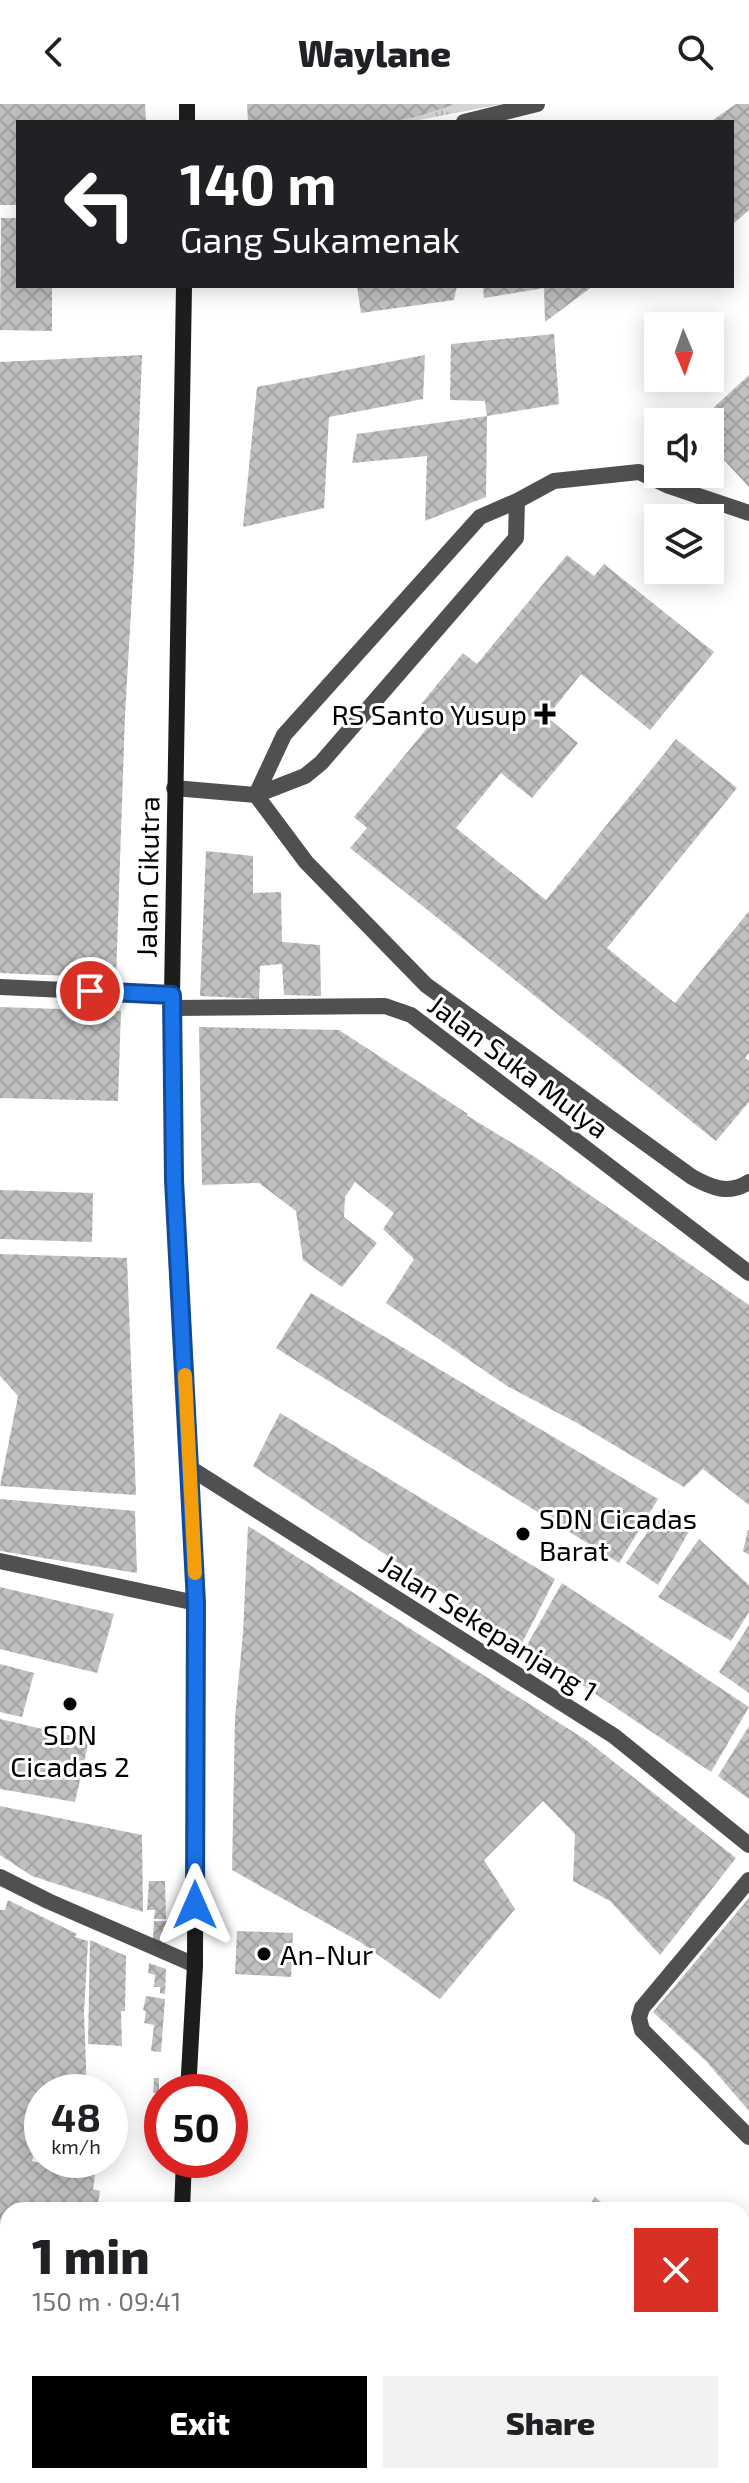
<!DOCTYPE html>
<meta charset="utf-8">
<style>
body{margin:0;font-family:"Exo 2",sans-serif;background:#f2f2f2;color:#202124;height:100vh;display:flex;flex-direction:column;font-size:30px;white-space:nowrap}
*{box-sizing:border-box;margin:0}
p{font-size:26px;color:#757577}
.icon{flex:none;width:44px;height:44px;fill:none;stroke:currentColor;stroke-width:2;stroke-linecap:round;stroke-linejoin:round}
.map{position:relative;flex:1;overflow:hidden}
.details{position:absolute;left:0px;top:2098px;width:750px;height:282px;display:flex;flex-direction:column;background:#fff;border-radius:24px 24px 0 0;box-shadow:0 4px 20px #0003}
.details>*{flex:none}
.guide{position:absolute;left:16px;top:16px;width:718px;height:168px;border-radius:0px;box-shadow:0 4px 20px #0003;background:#202124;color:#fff;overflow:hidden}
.needle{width:52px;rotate:178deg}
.tools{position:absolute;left:644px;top:208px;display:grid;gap:16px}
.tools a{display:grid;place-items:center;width:80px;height:80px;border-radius:0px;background:#fff;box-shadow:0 4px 20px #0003;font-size:40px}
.speed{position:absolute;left:24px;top:1970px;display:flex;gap:16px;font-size:40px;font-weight:700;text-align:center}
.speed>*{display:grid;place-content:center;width:104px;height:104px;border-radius:50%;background:#fff;box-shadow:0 4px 20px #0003;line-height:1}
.speed small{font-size:20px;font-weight:400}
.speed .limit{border:12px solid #d22;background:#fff;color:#111}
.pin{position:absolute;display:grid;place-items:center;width:68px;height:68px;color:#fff;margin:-34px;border:4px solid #fff;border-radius:50%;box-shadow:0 2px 8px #0007}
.me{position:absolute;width:88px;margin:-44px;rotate:0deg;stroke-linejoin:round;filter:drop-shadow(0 0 6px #0008)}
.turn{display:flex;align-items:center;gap:28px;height:168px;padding:0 32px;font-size:36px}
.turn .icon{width:104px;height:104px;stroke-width:2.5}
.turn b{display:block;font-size:56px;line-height:68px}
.round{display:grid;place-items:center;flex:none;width:84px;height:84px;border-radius:0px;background:#f2f2f2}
.summary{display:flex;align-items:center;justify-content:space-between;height:136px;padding:0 32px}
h1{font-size:48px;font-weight:800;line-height:60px}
.cta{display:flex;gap:16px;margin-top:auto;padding:16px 32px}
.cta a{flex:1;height:92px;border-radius:0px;background:#000;color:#fff;font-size:32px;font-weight:800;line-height:92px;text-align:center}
.cta a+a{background:#f2f2f2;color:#202124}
header{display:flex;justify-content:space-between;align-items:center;height:104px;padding:0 32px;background:#fff;font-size:36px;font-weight:800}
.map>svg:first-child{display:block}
.grass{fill:url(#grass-tufts)}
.building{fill:url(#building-cross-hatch)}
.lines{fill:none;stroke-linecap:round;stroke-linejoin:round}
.service{stroke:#505050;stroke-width:16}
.minor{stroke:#505050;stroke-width:16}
.secondary{stroke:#1d1d1d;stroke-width:16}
.route-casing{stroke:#114b97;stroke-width:20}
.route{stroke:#1a73e8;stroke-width:14}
.slow{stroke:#f59e0b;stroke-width:14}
.poi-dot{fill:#000;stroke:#fff;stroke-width:3}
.labels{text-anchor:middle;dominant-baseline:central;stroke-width:6;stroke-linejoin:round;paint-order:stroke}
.poi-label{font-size:28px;fill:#000;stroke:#fff;text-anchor:start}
.street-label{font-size:28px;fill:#000;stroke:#fff}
</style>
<header><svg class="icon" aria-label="back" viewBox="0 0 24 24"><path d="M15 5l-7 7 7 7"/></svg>Waylane<svg class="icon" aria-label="search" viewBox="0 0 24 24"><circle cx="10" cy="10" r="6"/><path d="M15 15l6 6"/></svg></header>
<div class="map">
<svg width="749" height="2379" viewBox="0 0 749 2379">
<defs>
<pattern id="grass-tufts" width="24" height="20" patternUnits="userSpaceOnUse" patternTransform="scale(2)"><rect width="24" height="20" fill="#d7d7d7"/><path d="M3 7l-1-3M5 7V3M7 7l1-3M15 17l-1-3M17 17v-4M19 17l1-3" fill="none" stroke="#b7b7b7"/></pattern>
<pattern id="building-cross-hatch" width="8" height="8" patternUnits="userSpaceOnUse" patternTransform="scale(2)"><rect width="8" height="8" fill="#c0c0c0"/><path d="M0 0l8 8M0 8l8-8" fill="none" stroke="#a3a3a3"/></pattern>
</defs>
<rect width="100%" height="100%" fill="#fff"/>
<!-- grass -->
<path class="grass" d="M 271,0 L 503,0 L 408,18 L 271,18 Z"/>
<!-- building -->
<path class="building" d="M 0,0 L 145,0 L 146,18 L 18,18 L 18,101 L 0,101 Z
M 247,0 L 453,0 L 453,1 L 415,13 L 388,18 L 248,18 Z
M 736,0 L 749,0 L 749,106 L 732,121 L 732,18 L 710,18 Z
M 1,114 L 18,114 L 18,182 L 52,182 L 52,227 L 0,226 Z
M 357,182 L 457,182 L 454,196 L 361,209 Z
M 483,182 L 593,182 L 545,218 L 544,184 L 484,194 Z
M 554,230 L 559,300 L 487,312 L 486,393 L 425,417 L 427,352 L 352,359 L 357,330 L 487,312 L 485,297 L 450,296 L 451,240 Z
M 142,251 L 134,456 L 125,611 L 116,874 L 0,869 L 0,258 Z
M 425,251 L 423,295 L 329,313 L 324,404 L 243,423 L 257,283 Z
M 749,271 L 749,383 L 710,341 L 710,318 L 698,318 Z
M 567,451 L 594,472 L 604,460 L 714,548 L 650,626 L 581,570 L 547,613 L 578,639 L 532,694 L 501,669 L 456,724 L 546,796 L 676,635 L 737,684 L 607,844 L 675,899 L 749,807 L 749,949 L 745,954 L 749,957 L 749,998 L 716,1037 L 350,744 L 367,724 L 354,713 L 433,617 L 417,605 L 463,549 L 477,560 Z
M 206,747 L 253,752 L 253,789 L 281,788 L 282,838 L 320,841 L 321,892 L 284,891 L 282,860 L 260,862 L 259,895 L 200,892 Z
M 0,903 L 121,907 L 118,997 L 0,994 Z
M 199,923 L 339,926 L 468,1010 L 466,1011 L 535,1053 L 749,1201 L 749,1401 L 703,1365 L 684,1383 L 577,1319 L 507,1282 L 386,1199 L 414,1155 L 383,1125 L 394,1109 L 355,1078 L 345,1093 L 344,1113 L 377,1139 L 342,1183 L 303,1156 L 296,1107 L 259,1079 L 202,1081 Z
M 0,1086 L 93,1089 L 92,1138 L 0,1135 Z
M 0,1150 L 127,1154 L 136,1391 L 0,1382 L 18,1292 L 0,1272 Z
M 311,1189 L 658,1395 L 619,1459 L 276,1244 Z
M 280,1309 L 555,1475 L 521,1541 L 253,1362 Z
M 0,1395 L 135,1407 L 137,1469 L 0,1447 Z
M 665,1403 L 690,1426 L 658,1481 L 626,1459 Z
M 248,1422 L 586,1636 L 736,1754 L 660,1851 L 610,1797 L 573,1777 L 575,1730 L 543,1697 L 484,1756 L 515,1805 L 440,1895 L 360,1838 L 232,1766 L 235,1614 L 243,1529 Z
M 748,1426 L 749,1426 L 749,1451 L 743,1447 Z
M 699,1435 L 749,1481 L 749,1508 L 731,1537 L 658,1493 Z
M 562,1479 L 749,1603 L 711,1668 L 526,1543 Z
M 0,1483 L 114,1510 L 97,1569 L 0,1545 Z
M 749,1521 L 749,1589 L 719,1568 Z
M 0,1560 L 34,1569 L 22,1613 L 0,1608 Z
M 0,1615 L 89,1636 L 75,1698 L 0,1685 Z
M 749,1622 L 749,1695 L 718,1672 Z
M 0,1702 L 142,1731 L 143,1808 L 32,1772 L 0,1751 Z
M 149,1777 L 165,1777 L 166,1815 L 154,1815 L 155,1806 L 147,1806 Z
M 749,1794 L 749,2007 L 706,1957 L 653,1908 Z
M 8,1796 L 77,1830 L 75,1833 L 88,1837 L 84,1909 L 87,1988 L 42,1988 L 42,2024 L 32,2057 L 49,2061 L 49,2056 L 97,2057 L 93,2085 L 100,2087 L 97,2106 L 8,2106 L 8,2142 L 0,2140 L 0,1806 L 5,1806 Z
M 154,1817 L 167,1817 L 166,1841 L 153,1835 Z
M 237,1827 L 293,1829 L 291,1873 L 235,1870 Z
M 90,1836 L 126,1852 L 125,1907 L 121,1907 L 122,1942 L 88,1940 Z
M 149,1859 L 166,1865 L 165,1890 L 160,1889 L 160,1883 L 154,1883 L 155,1871 L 148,1869 Z
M 146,1892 L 165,1895 L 161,1948 L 151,1947 L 154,1921 L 144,1919 L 146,1907 L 143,1906 Z
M 154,1974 L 159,1974 L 159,1988 L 153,1989 Z
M 595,2093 L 611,2106 L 586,2106 Z
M 0,2148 L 8,2149 L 8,2190 L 0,2188 Z
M 742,2158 L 749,2163 L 749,2171 L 742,2180 Z
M 749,2185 L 749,2230 L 742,2225 L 742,2193 Z
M 0,2216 L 8,2218 L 8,2372 L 111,2372 L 110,2379 L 0,2379 Z
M 749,2288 L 749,2344 L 742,2337 L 742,2294 Z
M 259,2372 L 364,2372 L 363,2379 L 289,2379 Z
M 372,2372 L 459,2372 L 456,2379 L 370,2379 Z
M 531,2372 L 623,2372 L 615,2379 L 539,2379 Z
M 639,2372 L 710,2372 L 715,2379 L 631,2379 Z"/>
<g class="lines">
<!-- service -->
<path class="service" d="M 517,397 L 554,377 L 639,368 L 669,382 L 749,409
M 174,684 L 256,691 L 305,672 L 321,659 L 516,434 L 517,397 L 480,413 L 284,631 L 256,691
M 256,691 L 306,758 L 426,881 L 692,1073 C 712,1084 729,1091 749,1078"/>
<!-- minor -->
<path class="minor" d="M 464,18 L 537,0
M 0,883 L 172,891
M 172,904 L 385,902 L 411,911 L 749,1169
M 190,1364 L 614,1632 L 749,1741
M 0,1457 L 196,1499
M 0,1773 L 48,1797 L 195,1861
M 749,1776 L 642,1904 L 639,1914 L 642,1926 L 749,2033
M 0,2200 L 8,2201
M 508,2372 L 519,2379"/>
<!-- secondary -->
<path class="secondary" d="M 187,18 L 187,0
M 184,182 L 172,891 L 174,1076 L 196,1499 L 195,1861 L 188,1988
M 182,2106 L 184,2056
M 169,2379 L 169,2372"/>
</g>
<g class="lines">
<!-- route casing -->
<g class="route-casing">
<path id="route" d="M 90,887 L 172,891 L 174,1076 L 196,1499 L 195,1801"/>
</g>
<!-- route -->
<use href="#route" class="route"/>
<!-- slow -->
<path class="slow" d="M 185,1271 L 195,1469"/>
</g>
<!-- markers -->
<g class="poi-dot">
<path d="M541 598h8v8h8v8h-8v8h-8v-8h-8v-8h8z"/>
<circle cx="523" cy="1430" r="8"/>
<circle cx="70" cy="1600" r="8"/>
<circle cx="264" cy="1850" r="8"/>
</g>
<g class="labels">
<!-- poi labels -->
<g class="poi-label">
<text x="527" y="610" text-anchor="end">RS Santo Yusup</text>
<text x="539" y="1414">SDN Cicadas<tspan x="539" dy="32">Barat</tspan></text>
<text x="70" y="1630" text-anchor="middle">SDN<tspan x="70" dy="32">Cicadas 2</tspan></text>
<text x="280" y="1850">An-Nur</text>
</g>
<!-- street labels -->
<g class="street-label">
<text transform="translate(147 773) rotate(-89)">Jalan Cikutra</text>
<text transform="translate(519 962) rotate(37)">Jalan Suka Mulya</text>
<text transform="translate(489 1523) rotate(32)">Jalan Sekepanjang 1</text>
</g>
</g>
</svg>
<div class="tools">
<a><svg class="needle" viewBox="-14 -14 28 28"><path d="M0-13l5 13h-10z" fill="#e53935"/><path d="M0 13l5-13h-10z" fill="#757577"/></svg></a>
<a><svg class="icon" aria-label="sound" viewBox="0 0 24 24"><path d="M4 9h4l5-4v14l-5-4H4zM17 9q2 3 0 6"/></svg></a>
<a><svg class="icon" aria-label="layers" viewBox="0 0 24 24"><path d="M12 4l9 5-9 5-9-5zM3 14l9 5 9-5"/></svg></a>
</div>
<div class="speed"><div>48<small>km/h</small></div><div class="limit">50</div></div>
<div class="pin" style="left:90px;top:887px;background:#d93025"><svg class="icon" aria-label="arrive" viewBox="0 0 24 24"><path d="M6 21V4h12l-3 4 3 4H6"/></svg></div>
<svg class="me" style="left:195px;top:1801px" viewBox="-20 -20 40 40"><path d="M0-17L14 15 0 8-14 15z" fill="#1a73e8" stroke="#fff" stroke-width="4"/></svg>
<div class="guide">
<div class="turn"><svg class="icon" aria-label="left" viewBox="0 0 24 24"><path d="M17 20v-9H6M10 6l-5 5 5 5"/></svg><div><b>140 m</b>Gang Sukamenak</div></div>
</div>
<section class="details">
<div class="summary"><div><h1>1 min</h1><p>150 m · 09:41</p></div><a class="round" style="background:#d93025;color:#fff"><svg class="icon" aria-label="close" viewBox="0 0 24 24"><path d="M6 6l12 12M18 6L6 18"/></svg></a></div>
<div class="cta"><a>Exit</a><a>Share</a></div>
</section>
</div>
